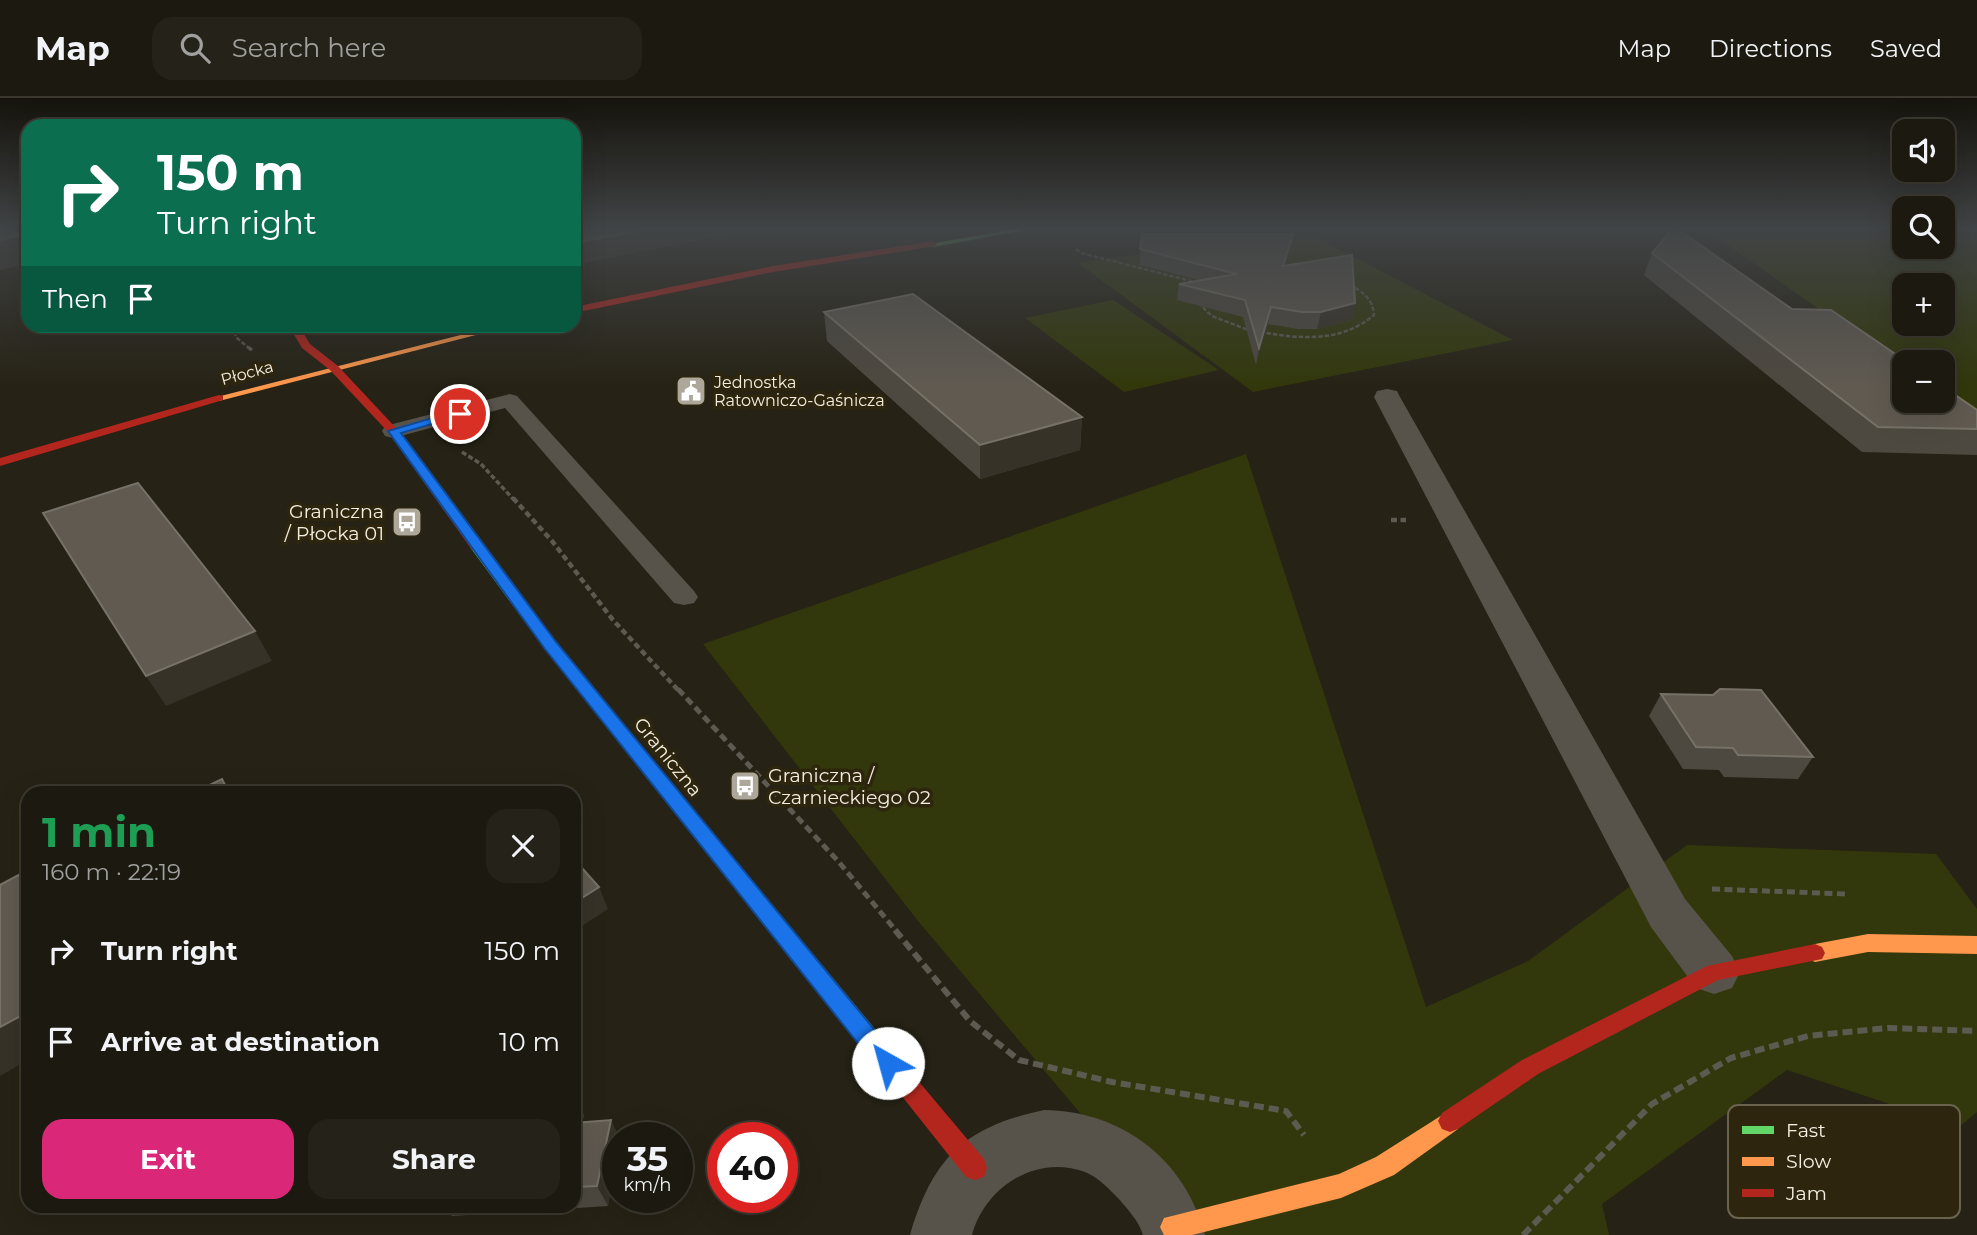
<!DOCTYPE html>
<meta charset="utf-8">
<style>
body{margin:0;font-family:Montserrat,sans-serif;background:#252319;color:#f1f3f6;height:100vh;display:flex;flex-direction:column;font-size:26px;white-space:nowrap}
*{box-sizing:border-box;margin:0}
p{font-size:23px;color:#a0a19f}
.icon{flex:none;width:38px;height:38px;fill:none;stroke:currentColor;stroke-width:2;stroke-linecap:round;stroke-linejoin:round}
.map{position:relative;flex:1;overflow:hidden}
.details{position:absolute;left:21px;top:688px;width:560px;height:427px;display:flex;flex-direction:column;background:#1c1a10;border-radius:21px;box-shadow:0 7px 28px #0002,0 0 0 2px #3a3830}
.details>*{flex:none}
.guide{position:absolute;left:21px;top:21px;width:560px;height:214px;border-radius:21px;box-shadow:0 7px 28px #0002,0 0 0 2px #3a3830;background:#0b6e4f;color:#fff;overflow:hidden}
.controls{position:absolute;left:1892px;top:21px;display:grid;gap:14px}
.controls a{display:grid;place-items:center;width:63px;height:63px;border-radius:14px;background:#1c1a10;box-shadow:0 7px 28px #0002,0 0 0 2px #3a3830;font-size:35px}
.speed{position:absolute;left:602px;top:1024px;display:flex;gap:14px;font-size:35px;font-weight:700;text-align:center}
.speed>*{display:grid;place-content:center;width:91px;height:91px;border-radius:50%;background:#1c1a10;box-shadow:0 7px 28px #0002,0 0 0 2px #3a3830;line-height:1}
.speed small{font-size:18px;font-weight:400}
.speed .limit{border:10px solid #d22;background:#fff;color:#111}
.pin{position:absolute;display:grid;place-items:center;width:60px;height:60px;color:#fff;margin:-30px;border:4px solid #fff;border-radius:50%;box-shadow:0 2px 7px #0007}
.me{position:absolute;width:77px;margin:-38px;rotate:322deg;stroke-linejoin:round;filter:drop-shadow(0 0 5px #0008)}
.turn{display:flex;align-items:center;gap:24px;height:147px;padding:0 21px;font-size:32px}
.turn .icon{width:91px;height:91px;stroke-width:2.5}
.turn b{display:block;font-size:49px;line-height:60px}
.then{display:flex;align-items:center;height:66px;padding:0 21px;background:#0003;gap:14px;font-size:26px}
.round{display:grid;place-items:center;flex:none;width:74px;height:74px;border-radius:21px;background:#252319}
.headline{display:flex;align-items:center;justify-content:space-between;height:119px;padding:0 21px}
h1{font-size:42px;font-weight:700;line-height:52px;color:#1e9e55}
.button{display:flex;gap:14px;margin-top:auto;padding:14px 21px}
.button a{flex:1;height:80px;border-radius:21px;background:#db2777;color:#fff;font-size:28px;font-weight:700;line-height:80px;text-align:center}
.button a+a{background:#252319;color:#f1f3f6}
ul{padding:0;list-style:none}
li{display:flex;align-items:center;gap:21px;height:91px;padding:0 21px}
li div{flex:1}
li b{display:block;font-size:26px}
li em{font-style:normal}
header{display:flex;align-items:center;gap:42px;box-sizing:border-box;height:98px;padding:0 35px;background:#1c1a10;border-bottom:2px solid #3a3830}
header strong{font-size:33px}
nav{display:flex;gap:38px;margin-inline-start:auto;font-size:24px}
.search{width:490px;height:63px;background:#252319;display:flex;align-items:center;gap:18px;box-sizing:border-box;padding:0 24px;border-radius:21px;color:#a0a19f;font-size:26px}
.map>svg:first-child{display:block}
.green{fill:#32380b;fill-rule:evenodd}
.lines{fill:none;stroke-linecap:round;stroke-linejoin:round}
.path-far4{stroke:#5d5a51;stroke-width:2.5;stroke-dasharray:4.5 2;stroke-linecap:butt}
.path-far3{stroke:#5d5a51;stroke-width:3.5;stroke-dasharray:5 2.5;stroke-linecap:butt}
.path-far2{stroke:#5d5a51;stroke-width:4.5;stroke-dasharray:6 3.5;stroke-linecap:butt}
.path-far1{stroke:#5d5a51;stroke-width:5;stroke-dasharray:8 4.5;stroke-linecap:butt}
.path{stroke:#5d5a51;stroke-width:6;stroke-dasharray:10 5;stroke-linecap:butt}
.lane{fill:#57534a;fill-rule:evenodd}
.street{fill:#57534a;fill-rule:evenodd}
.fast{fill:#63d668;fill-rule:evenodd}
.slow{fill:#ff974d;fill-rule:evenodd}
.jam{fill:#b3261e;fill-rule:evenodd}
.wall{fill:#4e4940}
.shaded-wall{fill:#373228}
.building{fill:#605a51;stroke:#777268;stroke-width:2}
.route{fill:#1a73e8;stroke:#114b97;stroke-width:2}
.labels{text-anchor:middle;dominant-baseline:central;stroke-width:7;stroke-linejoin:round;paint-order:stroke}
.far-street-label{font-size:16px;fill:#f4efe1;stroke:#2d250e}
.far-poi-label{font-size:16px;fill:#f4efe1;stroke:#2d250e;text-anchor:start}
.poi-label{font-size:19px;fill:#f4efe1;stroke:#2d250e;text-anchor:end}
.street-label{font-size:19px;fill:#f4efe1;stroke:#2d250e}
.key{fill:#2d250e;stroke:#69624d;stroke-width:2}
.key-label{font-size:19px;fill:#f4efe1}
</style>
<header>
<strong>Map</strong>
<div class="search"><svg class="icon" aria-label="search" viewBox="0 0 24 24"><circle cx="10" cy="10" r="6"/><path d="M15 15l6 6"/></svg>Search here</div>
<nav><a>Map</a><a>Directions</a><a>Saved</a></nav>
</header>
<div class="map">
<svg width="1977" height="1137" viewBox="0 0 1977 1137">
<rect width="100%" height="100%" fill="#262215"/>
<!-- green -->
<path class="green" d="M 1704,130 L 1904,130 L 1904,149 L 1942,149 L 1943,130 L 1977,130 L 1977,322 L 1943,298 L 1942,264 L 1904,264 L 1904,271 ZM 1904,187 L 1942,187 L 1942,226 L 1904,226 Z
M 1306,134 L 1513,242 L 1253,294 L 1078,165 Z
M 1113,202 L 1219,272 L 1124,294 L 1025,220 Z
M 1246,356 L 1426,909 L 1528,863 L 1687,747 L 1936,756 L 1977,811 L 1977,1014 L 1959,1029 L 1787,972 L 1602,1106 L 1609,1137 L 1183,1137 L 918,823 L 703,546 Z"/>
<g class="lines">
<!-- path-far4 -->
<path class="path-far4" d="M 1076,151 L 1081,155 L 1195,184
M 1198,205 L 1212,218 L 1251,233
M 231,228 L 237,240 L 250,251
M 1260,234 C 1300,241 1341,245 1374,217 C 1373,201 1363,194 1350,187"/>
<!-- path-far3 -->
<path class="path-far3" d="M 248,249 L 253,253
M 462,354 L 481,366 L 514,402"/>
<!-- path-far2 -->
<path class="path-far2" d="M 513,400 L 552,443 L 613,522 L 679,593
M 1391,422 L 1406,422"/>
<!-- path-far1 -->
<path class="path-far1" d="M 678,591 L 838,763 L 897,834
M 1712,791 L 1847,796"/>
<!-- path -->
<path class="path" d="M 895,832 L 970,923 L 1019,962 L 1112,984 L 1286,1013 L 1304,1037
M 1523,1137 L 1652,1006 L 1731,960 L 1808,938 L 1888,930 L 1977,933"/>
<!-- lane -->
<path class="lane" d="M 510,296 L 517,298 L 694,493 L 698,499 L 694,505 L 684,507 L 674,505 L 505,310 L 393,340 L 385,338 L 382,333 L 385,328 Z"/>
<!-- street -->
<path class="street" d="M 1387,291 L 1397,293 L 1400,299 L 1685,801 L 1732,858 L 1740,874 L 1732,890 L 1714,896 L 1696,890 L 1651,829 L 1374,299 L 1377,293 Z
M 1044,1012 C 1122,1013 1185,1061 1205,1137 L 1143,1137 C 1139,1123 1128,1112 1119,1101 C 1110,1092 1098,1079 1085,1074 C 1036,1056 985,1089 972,1137 L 910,1137 C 933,1060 964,1029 1044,1012 Z"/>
<!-- fast -->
<path class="fast" d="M 1021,130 L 1038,130 L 933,149 L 929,146 Z
M 477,445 L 482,446 L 555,545 L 894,954 L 897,961 L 894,968 L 886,971 L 878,968 L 545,551 L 470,449 Z"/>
<!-- slow -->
<path class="slow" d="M 496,228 L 511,228 L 219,303 L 213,300 Z
M 1868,836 L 1977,838 L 1977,856 L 1868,854 L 1815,864 L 1808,861 L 1805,855 L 1808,849 L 1815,846 Z
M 1450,1012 L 1458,1015 L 1462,1023 L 1458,1031 L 1394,1077 L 1341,1100 L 1192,1137 L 1164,1137 L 1160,1129 L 1164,1120 L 1339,1076 L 1376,1059 Z"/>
<!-- jam -->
<path class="jam" d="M 933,143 L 937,146 L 936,148 L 773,174 L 574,215 L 574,209 L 773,168 Z
M 289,228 L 299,228 L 310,246 L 338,268 L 397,331 L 482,446 L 484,449 L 482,452 L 472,452 L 389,335 L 330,272 L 302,250 Z
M 219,297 L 223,298 L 223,302 L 0,368 L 0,360 Z
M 1815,846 L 1822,849 L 1825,855 L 1822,861 L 1718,882 L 1538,976 L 1458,1031 L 1450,1034 L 1442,1031 L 1438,1023 L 1442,1015 L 1522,962 L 1707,868 Z
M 886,951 L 894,954 L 984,1061 L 987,1070 L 984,1079 L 975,1082 L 966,1079 L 878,968 L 875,961 L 878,954 Z"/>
</g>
<!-- wall -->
<path class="wall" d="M 1142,136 L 1293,136 L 1290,151 L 1285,168 L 1355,205 L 1352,222 L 1317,231 L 1298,231 L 1268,226 L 1256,267 L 1243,219 L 1177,202 L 1179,186 L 1199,182 L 1139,167 Z
M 1652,155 L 1792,211 L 1977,312 L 1977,357 L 1862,354 L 1644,177 Z
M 824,214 L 1082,319 L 1080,352 L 980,381 L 827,243 Z
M 1661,596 L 1813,659 L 1798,681 L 1724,679 L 1719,672 L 1683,671 L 1649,618 Z
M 574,998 L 584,1017 L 582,1024 L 611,1022 L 619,1040 L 618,1040 L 608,1108 L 452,1118 L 445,1108 L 574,1108 Z"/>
<!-- shaded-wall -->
<path class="shaded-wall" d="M 653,130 L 757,130 L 574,167 L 574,145 Z
M 28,135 L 28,165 L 0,172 L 0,142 Z
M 1293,136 L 1290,151 L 1281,184 L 1283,168 Z
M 1355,205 L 1352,222 L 1317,231 L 1321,214 Z
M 1271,209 L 1268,226 L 1256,267 L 1259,250 Z
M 1082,319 L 1080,352 L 980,381 L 980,347 Z
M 255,533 L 272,563 L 166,608 L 146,578 Z
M 599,789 L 608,811 L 574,833 L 574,805 Z
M 28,914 L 28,962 L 0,978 L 0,929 Z
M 574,998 L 584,1017 L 577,1046 L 574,1040 Z
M 611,1022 L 619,1040 L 618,1040 L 618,1055 L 608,1108 L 597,1088 Z"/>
<!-- building -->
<path class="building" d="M 0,130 L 28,130 L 28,135 L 0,142 Z
M 574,130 L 653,130 L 574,145 Z
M 1673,130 L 1676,130 L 1792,211 L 1831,212 L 1907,264 L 1904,264 L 1904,303 L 1942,303 L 1942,288 L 1977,312 L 1977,331 L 1878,329 L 1652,155 Z
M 1142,136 L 1293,136 L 1283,168 L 1352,157 L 1355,205 L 1321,214 L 1302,214 L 1271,209 L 1259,250 L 1245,202 L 1179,186 L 1237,176 L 1140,151 Z
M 913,196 L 1082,319 L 980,347 L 824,214 Z
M 138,385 L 255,533 L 146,578 L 43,415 Z
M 1720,591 L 1761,592 L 1813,659 L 1738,657 L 1733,650 L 1696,649 L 1661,596 L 1713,597 Z
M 222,681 L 229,695 L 193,695 Z
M 574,761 L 599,789 L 574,805 Z
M 28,772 L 28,914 L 0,929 L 0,787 Z
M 611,1022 L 597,1088 L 574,1089 L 574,1025 Z"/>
<!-- sky -->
<linearGradient id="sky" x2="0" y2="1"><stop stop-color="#15130c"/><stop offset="0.45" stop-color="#414446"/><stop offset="1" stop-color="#414446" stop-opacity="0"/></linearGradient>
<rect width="1977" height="289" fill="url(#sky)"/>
<!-- route -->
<path class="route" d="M 456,313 L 466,316 L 401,335 L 556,544 L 896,958 L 900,965 L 896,973 L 888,976 L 880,973 L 545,551 L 388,333 Z"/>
<!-- icons -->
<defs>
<g id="civic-square" transform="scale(1.575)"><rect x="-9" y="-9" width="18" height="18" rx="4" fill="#aca79a" stroke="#2d250e"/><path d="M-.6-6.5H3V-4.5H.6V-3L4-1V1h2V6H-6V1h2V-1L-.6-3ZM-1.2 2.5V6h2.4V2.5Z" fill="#fff"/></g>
<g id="bus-square" transform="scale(1.575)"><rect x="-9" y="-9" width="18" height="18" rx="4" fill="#aca79a" stroke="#2d250e"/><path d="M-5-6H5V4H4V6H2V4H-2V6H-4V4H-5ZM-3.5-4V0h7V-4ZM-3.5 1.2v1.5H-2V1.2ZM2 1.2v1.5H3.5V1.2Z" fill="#fff"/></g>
</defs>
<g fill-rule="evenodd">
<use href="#civic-square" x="691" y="293"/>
<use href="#bus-square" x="407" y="424"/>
<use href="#bus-square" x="745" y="688"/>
</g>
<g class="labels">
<!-- far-street labels -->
<g class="far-street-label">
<text transform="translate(247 275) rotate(-15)">Płocka</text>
</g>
<!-- far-poi labels -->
<g class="far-poi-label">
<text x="714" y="284">Jednostka<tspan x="714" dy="18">Ratowniczo-Gaśnicza</tspan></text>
</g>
<!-- poi labels -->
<g class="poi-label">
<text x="384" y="413">Graniczna<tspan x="384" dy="22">/ Płocka 01</tspan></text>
<text x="768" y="677" text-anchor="start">Graniczna /<tspan x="768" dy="22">Czarnieckiego 02</tspan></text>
</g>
<!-- street labels -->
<g class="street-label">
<text transform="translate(668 659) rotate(51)">Graniczna</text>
</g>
</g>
<!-- legend -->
<rect x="1728" y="1007" width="232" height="113" rx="10" class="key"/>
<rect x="1742" y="1028" width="32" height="8" fill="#63d668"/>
<rect x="1742" y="1059" width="32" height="9" fill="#ff974d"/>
<rect x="1742" y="1091" width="32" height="8" fill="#b3261e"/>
<g class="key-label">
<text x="1786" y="1039">Fast</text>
<text x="1786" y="1070">Slow</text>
<text x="1786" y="1102">Jam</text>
</g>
</svg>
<div class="controls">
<a><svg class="icon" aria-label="sound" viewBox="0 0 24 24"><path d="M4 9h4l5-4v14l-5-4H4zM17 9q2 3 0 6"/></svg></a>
<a><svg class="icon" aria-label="search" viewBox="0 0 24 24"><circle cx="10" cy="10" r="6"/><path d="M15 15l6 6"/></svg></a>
<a>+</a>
<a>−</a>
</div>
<div class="speed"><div>35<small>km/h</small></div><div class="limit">40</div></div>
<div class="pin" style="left:460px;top:316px;background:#d93025"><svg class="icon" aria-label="arrive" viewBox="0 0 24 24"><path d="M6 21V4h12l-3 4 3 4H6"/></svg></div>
<svg class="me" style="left:888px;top:965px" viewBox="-20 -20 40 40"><circle r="19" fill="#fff"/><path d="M0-13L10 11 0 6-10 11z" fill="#1a73e8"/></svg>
<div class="guide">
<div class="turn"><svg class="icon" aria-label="right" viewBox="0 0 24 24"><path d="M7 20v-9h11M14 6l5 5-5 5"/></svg><div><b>150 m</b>Turn right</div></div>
<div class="then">Then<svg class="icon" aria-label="arrive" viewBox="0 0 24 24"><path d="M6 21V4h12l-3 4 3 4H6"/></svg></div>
</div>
<section class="details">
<div class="headline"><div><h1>1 min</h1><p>160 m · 22:19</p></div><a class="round"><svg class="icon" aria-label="close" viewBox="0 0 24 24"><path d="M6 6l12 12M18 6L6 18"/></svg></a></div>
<ul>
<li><svg class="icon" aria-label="right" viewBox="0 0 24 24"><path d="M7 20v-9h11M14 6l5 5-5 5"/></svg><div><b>Turn right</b></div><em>150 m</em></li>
<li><svg class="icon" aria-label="arrive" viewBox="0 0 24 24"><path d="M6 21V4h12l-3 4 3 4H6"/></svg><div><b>Arrive at destination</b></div><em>10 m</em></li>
</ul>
<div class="button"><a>Exit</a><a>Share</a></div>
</section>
</div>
